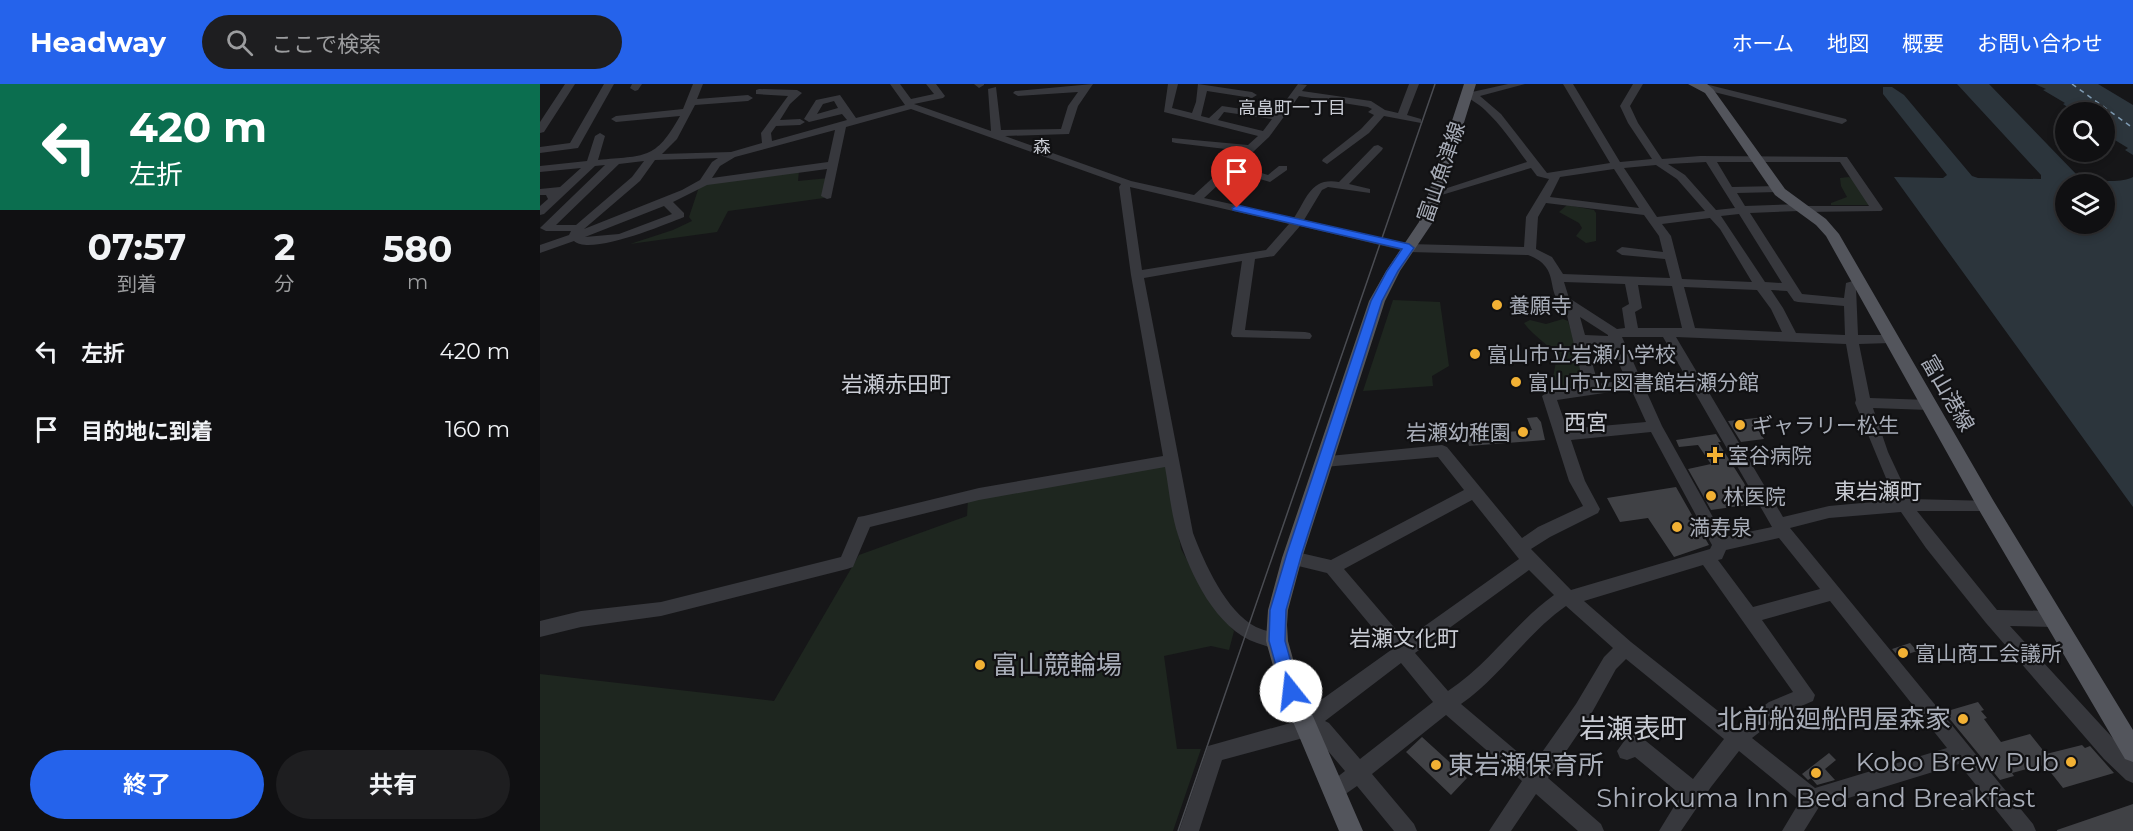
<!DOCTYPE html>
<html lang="ja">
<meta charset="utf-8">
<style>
body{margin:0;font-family:Montserrat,"Noto Sans JP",sans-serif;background:#1e1e20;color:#f1f3f6;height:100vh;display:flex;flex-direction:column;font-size:22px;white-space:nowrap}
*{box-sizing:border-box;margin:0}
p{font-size:20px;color:#9c9d9f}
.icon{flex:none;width:33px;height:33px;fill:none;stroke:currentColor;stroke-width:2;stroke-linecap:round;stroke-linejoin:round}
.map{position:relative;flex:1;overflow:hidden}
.drawer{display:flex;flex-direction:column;background:#101012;width:540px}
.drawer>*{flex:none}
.guide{background:#0b6e4f;color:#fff;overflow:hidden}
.controls{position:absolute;left:1515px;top:18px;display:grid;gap:12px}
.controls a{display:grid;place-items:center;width:60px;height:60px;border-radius:50%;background:#101012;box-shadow:0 3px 9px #0003,0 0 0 2px #303032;font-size:30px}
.pin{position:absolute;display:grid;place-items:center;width:51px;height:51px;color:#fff;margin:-62px -26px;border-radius:50% 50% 50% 0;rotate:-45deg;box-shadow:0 0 6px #0007}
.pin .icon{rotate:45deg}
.me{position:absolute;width:66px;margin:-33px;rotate:344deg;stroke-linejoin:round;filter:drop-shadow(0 0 4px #0008)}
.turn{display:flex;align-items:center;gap:21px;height:126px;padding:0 30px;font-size:27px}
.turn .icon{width:78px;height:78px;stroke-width:2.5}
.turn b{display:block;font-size:42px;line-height:51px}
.eta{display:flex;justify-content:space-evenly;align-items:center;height:102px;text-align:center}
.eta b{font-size:36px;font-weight:700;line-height:42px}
.cta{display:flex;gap:12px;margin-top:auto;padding:12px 30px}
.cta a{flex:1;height:69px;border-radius:36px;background:#2563eb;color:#fff;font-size:24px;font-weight:700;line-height:69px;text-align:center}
.cta a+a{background:#1e1e20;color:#f1f3f6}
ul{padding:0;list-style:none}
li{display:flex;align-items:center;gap:18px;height:78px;padding:0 30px}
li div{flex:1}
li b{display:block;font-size:22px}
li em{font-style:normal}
header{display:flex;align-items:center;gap:36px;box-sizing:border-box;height:84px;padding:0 30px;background:#2563eb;color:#fff}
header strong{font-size:28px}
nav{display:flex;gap:33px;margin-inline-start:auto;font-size:21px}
.search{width:420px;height:54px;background:#1e1e20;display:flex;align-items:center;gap:15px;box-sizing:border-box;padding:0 21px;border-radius:33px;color:#9c9d9f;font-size:22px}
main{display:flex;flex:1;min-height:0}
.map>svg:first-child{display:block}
.green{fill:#1e261f}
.water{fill:#2c353c;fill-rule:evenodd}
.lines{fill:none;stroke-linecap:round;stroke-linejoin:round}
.ferry{stroke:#7f9bb3;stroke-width:1.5;stroke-dasharray:5 4.5;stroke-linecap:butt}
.building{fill:#404145}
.minor{fill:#37383d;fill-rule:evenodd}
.major{fill:#53555c;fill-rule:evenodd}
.tram{stroke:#4a4c52;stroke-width:1.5}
.route{fill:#2563eb;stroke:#184099;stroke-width:1.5}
.poi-dot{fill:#f2b134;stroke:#111113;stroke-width:2}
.labels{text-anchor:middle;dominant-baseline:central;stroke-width:4.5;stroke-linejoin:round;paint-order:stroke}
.far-neighbourhood-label{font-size:18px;fill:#c9ccd4;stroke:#111113}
.street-label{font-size:21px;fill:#a8adb8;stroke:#111113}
.poi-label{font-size:21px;fill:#a8adb8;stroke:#111113;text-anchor:start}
.neighbourhood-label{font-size:22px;fill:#c9ccd4;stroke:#111113}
.near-poi-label{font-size:26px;fill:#a8adb8;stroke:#111113;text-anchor:start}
.near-neighbourhood-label{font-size:27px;fill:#c9ccd4;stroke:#111113}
</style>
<header>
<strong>Headway</strong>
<div class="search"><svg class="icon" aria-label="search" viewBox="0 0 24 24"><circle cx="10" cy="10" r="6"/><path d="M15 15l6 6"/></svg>ここで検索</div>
<nav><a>ホーム</a><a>地図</a><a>概要</a><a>お問い合わせ</a></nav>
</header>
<main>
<section class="drawer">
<div class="guide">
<div class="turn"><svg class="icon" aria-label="left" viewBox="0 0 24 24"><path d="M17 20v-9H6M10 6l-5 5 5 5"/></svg><div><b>420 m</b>左折</div></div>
</div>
<div class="eta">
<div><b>07:57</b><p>到着</p></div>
<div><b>2</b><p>分</p></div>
<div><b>580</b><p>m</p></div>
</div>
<ul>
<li><svg class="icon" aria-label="left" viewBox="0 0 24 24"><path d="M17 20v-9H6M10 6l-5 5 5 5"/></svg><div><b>左折</b></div><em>420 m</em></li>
<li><svg class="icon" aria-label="arrive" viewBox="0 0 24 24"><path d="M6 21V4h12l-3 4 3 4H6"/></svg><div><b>目的地に到着</b></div><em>160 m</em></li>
</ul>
<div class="cta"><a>終了</a><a>共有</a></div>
</section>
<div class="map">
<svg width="1593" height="747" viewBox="0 0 1593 747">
<rect width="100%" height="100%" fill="#161618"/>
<!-- green -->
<path class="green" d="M 259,86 L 258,97 L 289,94 L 284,114 L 188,127 L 177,148 L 90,160 L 133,146 L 152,137 L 149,133 L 159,103 L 165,99 Z
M 1309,93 L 1316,97 L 1330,121 L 1291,121 L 1291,119 L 1307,113 L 1301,102 L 1300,94 Z
M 1027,121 L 1054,126 L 1056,129 L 1056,157 L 1046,159 L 1036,152 L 1042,144 L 1039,139 L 1019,128 Z
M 853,216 L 900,218 L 909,282 L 892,292 L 893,302 L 823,307 Z
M 1023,235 L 1028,237 L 1046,295 L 1043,302 C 1030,306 1021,304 1013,293 L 1017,273 C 1008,259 994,253 984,239 L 990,236 L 1006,240 Z
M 627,381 L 641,465 L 670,518 L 694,547 L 689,566 L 671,562 L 624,572 L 637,665 L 661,665 L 633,747 L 0,747 L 0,590 L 234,617 L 319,471 L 427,432 L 428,415 Z"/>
<!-- water -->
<path class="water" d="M 1417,0 L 1449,0 L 1537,91 C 1549,97 1581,100 1593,93 L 1593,423 L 1354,93 L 1403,94 L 1407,91 L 1343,10 L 1343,3 L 1352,3 L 1364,11 L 1432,92 L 1438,94 L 1501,95 L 1501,91 ZM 1526,100 L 1564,100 L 1564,140 L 1526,140 Z
M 1495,0 L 1558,0 L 1593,21 L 1593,71 L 1585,66 L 1588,64 L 1565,50 L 1567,49 L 1565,47 L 1564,28 L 1535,28 L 1523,20 L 1525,19 L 1503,6 L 1506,5 Z"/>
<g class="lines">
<!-- ferry -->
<path class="ferry" d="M 1532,0 L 1593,44"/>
</g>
<!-- building -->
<path class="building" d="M 997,333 L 1001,338 L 1005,356 L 929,362 L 924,342 L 939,341 L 941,350 L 992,346 L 987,334 Z
M 1225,333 L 1231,342 L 1216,343 L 1224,355 L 1201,358 L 1188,337 Z
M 1176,350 L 1181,358 L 1178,358 L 1204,399 L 1214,420 L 1171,426 L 1148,385 L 1171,380 L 1158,361 L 1139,363 L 1136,356 Z
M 1136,403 L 1169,461 L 1134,473 L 1108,434 L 1080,438 L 1067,414 Z
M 1370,559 L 1377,567 L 1359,573 L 1352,565 Z
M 1438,618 L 1444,626 L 1441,627 L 1447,634 L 1444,635 L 1461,658 L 1490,650 L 1506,670 L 1542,661 L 1545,664 L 1550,662 L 1574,689 L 1523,704 L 1508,685 L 1505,686 L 1501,681 L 1472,689 L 1474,692 L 1460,696 L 1404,628 Z
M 882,653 L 927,694 L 911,711 L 866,668 Z
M 1289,669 L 1296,676 L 1285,685 L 1295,696 L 1277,701 L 1271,694 L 1268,696 L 1262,690 Z
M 1435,704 L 1446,717 L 1422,726 L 1412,712 Z
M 1593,720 L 1593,747 L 1517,747 L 1517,746 Z"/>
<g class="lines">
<!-- minor -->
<path class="minor" d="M 25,0 L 35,0 L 4,48 L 0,49 L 0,38 Z
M 64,0 L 74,0 L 38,64 L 0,69 L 0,63 L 30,59 Z
M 92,0 L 102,0 L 98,6 L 95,7 L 90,4 Z
M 153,0 L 163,0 L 157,15 L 208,11 L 213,14 L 208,17 L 155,21 L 137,55 L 122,70 L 191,68 L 222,59 L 221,49 L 248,12 L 216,10 L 216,6 L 219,5 L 257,6 L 262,9 L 250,20 L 240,36 L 260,35 L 265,38 L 260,41 L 236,42 L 231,49 L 232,57 L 307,36 L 302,30 L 269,38 L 264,35 L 276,16 L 300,11 L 316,34 L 365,21 L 350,0 L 360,0 L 371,15 L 394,10 L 386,0 L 396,0 L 405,12 L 403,14 L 374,20 L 451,47 L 448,5 L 456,3 L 461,46 L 521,45 L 528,22 L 538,8 L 478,12 L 473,9 L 475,7 L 553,0 L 538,22 L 529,50 L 465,52 L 591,97 L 654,111 L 702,67 L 636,59 L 632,58 L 632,54 L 708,61 L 718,52 L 624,28 L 628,0 L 638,0 L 632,24 L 652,29 L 656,18 L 658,0 L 712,8 L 717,11 L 712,14 L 667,7 L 661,32 L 669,34 L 682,22 L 736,30 L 758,0 L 767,1 L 762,7 L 831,17 L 845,26 L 858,29 L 869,0 L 879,0 L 867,31 L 881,35 L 881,39 L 844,32 L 829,49 L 787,80 L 782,77 L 783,75 L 821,45 L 834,31 L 828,28 L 832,25 L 828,23 L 759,12 L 729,53 L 698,82 L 728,91 L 739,82 L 747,82 L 747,86 L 730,98 L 693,87 L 664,114 L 754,134 C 767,114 771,93 799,98 L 834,62 L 838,61 L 843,64 L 842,66 L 809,100 L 830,105 L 830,109 L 788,103 L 782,106 L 764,136 L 869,160 L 984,163 L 986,133 L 1009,95 L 997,92 L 991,84 L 895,113 L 889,110 L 987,78 C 974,60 961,41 945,26 C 938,19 929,15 922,9 L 927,6 L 932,8 L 968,0 L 985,0 L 940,12 L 961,30 L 1007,89 L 1070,79 L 1023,0 L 1033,0 L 1080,78 L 1112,75 L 1088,39 L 1080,22 L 1093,0 L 1103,0 L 1090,22 L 1098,39 L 1122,75 L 1160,72 L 1307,73 L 1343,125 L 1341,127 L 1264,128 L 1259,127 L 1210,129 L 1262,210 L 1304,214 L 1306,199 L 1320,195 L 1324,196 L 1326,199 L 1316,204 L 1318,251 L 1351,251 L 1358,255 L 1351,259 L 1319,260 L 1330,314 L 1389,316 L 1396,321 L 1389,326 L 1333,324 L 1348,368 L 1370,415 L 1452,417 L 1454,421 L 1452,425 L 1446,427 L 1377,427 L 1457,526 L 1514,527 L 1520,530 L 1523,535 L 1520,540 L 1514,543 L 1470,542 L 1593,676 L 1593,699 L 1586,696 L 1564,675 L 1446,539 L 1386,464 L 1361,428 L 1289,434 L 1250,444 L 1493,740 L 1496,747 L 1473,747 L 1419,680 L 1279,723 L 1264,747 L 1242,747 L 1260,717 L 1199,667 L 1171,703 L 1141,747 L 1119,747 L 1141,711 L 1095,673 L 1087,676 L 1080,674 L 1077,667 L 1087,653 L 1094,651 L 1101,653 L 1153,695 L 1184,655 L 1086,575 L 1076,585 L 1050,632 L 1008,694 L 1061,740 L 1064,747 L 1038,747 L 996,710 L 971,747 L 949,747 L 982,697 L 906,631 L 832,690 L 874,740 L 877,747 L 854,747 L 817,702 L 794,718 L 787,715 L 784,708 L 787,701 L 805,687 L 777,654 L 767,653 L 682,676 L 659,747 L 639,747 L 668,662 L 761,636 L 774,621 L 851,566 L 787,489 L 746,479 L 744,474 L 746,469 L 752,467 L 791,476 L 924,406 L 898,373 L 784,383 L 779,381 L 776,377 L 779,373 L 902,361 L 907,363 L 982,454 L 998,443 L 1043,422 L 1029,397 L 1002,312 L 1009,307 L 1044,302 L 1025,223 C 1003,208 1023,184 988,171 L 869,168 L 760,142 L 734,172 L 715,175 L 705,246 L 765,248 L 770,249 L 772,252 L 770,255 L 693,253 L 691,250 L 702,177 L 604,194 L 653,449 C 664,478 686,528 716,543 C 724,547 734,548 743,551 L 746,557 L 743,563 C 735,566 726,562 717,559 C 676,545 650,490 638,451 C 631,430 629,405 625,383 L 439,416 L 330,443 L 313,483 L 307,485 L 121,532 L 41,543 L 0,553 L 0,537 L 41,527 L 121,518 L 301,473 L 318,433 L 324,432 L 439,404 L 623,372 L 591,191 L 579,103 L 581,100 L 371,25 L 306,43 L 291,114 L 287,115 L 281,112 L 287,85 L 167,101 L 133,118 L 144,129 L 144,133 C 124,141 50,172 34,157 L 0,169 L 0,161 L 29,151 L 31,147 L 6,147 L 0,144 L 2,142 L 65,81 L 55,82 L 4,130 L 0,131 L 0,122 L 8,115 L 6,111 L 0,111 L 0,105 L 20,103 L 41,84 L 0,88 L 0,82 L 47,77 L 55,52 L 60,49 L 65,52 L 58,76 C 105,71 115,77 140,32 L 76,38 L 71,35 L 76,32 L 143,25 ZM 294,17 L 298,24 L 277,30 L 283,20 ZM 684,28 L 732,35 L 723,47 L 678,36 ZM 295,46 L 288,78 L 172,94 L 180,82 L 195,73 ZM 178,74 L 172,78 L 160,96 L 142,106 L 44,145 L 100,97 L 115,76 ZM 104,77 L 92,93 L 36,141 L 16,141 L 79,80 ZM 1166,78 L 1195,124 L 1176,126 L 1145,91 L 1128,80 ZM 1177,78 L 1300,78 L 1329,122 L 1267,122 L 1262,120 L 1205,122 L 1197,109 L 1238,108 L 1244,105 L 1238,102 L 1192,103 ZM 1116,81 L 1137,95 L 1165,127 L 1117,133 L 1084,84 ZM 1074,85 L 1099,124 L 1010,113 L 1020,93 ZM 590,103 L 749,140 L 726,166 L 602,186 ZM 1006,119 L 1104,131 L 1119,152 L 1123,168 L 1082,163 L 1076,167 L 1082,171 L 1125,175 L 1130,194 L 1023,190 L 1012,173 L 996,165 L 998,133 ZM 124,122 L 132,130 L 79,150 L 45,153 ZM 1199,130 L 1242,199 L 1225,198 L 1181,132 ZM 1170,134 L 1180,145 L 1212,198 L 1142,195 L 1131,152 L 1122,140 ZM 1024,198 L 1085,200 L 1089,220 L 1082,224 L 1085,244 L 1077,245 L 1029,214 ZM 1098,201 L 1132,202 L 1142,244 L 1098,244 L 1095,228 L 1102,224 ZM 1144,203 L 1217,206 L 1231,225 L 1242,248 L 1155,244 ZM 1231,206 L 1247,207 L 1254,217 L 1258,218 L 1304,222 L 1305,251 L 1256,249 L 1243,224 ZM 1040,233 L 1068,251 L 1068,252 L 1045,251 ZM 1082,253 L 1123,253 L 1232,443 L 1184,453 L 1122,342 ZM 1136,253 L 1306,260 L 1316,316 L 1315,319 L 1355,416 L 1289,422 L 1243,433 ZM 1047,260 L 1071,261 L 1086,296 L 1058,300 ZM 1091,305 L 1106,338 L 1027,345 L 1017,316 ZM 1111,348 L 1172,461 L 1170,465 L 1031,506 L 991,465 L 1010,453 L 1058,429 L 1060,425 L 1045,397 L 1031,356 ZM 932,416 L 979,475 L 865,556 L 804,485 ZM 1239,454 L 1280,505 L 1213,523 L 1178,476 L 1182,475 L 1186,466 ZM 1163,481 L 1253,608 L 1229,618 L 1197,642 L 1091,558 L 1044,517 ZM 989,486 L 1014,511 C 975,539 948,581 908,607 L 875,569 ZM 1290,517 L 1407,664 L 1275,704 L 1212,654 L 1243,630 L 1273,617 L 1275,611 L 1222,536 ZM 1026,522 L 1073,564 L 1064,573 L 1036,620 L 993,681 L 921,620 C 960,593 986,550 1026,522 ZM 861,579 L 893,618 L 820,675 L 789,639 L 785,637 Z
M 434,0 L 444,0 L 444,1 L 439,4 Z
M 1165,0 L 1306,35 L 1307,37 L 1302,40 L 1162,5 L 1162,1 Z"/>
<!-- major -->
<path class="major" d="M 924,0 L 936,0 L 893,138 L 860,187 L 845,217 L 762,474 L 748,526 L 747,541 L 748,557 L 762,607 L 823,747 L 799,747 L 740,607 L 726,557 L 727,541 L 728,526 L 742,474 L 829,217 L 846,187 L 879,138 Z
M 1148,0 L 1167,0 L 1173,5 L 1245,105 L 1286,135 L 1299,150 L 1453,416 L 1593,646 L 1593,678 L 1585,675 L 1439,426 L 1286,152 L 1276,141 L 1235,111 L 1165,9 Z"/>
<!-- tram -->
<path class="tram" d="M 638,747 L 895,0"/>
</g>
<!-- route -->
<path class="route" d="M 697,121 L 869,160 L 874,164 L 858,187 L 842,217 L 762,469 L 746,526 L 745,557 L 759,607 L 757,613 L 751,615 L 745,613 L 743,607 L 729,557 L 730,526 L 747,469 L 831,217 L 847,187 L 862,165 L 693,126 L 692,124 Z"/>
<!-- markers -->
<g class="poi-dot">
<circle cx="957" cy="221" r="6"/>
<circle cx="935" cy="270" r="6"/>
<circle cx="976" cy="298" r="6"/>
<circle cx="1200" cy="341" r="6"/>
<circle cx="983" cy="348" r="6"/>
<path d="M1172 362h6v6h6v6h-6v6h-6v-6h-6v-6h6z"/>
<circle cx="1171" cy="412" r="6"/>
<circle cx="1137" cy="443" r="6"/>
<circle cx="1363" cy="569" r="6"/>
<circle cx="440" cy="581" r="6"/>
<circle cx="1423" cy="635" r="6"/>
<circle cx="1531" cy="678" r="6"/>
<circle cx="896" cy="681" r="6"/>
<circle cx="1276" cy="689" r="6"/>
</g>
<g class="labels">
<!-- far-neighbourhood labels -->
<g class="far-neighbourhood-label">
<text x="752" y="24">高畠町一丁目</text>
<text x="502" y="63">森</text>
</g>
<!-- street labels -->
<g class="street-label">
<text transform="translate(901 88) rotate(-71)">富山魚津線</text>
<text transform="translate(1408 309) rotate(60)">富山港線</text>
</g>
<!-- poi labels -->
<g class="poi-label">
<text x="969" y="221">養願寺</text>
<text x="947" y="270">富山市立岩瀬小学校</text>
<text x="988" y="298">富山市立図書館岩瀬分館</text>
<text x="1212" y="341">ギャラリー松生</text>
<text x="971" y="348" text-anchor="end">岩瀬幼稚園</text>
<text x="1188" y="371">室谷病院</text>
<text x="1183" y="412">林医院</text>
<text x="1149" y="443">満寿泉</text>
<text x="1375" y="569">富山商工会議所</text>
</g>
<!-- neighbourhood labels -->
<g class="neighbourhood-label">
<text x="356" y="300">岩瀬赤田町</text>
<text x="1046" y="338">西宮</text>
<text x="1338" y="407">東岩瀬町</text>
<text x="864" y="554">岩瀬文化町</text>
</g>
<!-- near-poi labels -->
<g class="near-poi-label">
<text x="452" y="581">富山競輪場</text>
<text x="1411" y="635" text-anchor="end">北前船廻船問屋森家</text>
<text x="1519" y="678" text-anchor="end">Kobo Brew Pub</text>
<text x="908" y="681">東岩瀬保育所</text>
<text x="1276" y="714" text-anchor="middle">Shirokuma Inn Bed and Breakfast</text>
</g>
<!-- near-neighbourhood labels -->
<g class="near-neighbourhood-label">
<text x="1093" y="644">岩瀬表町</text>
</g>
</g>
</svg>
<div class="controls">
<a><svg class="icon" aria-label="search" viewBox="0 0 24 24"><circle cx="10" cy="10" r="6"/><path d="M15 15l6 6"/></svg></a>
<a><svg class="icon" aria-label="layers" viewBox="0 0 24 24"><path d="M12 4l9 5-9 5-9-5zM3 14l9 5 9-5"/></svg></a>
</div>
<div class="pin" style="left:697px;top:124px;background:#d93025"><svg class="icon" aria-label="arrive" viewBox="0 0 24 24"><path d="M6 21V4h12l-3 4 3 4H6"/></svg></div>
<svg class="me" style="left:751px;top:607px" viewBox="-20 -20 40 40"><circle r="19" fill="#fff"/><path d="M0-13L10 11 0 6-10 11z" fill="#2563eb"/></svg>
</div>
</main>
